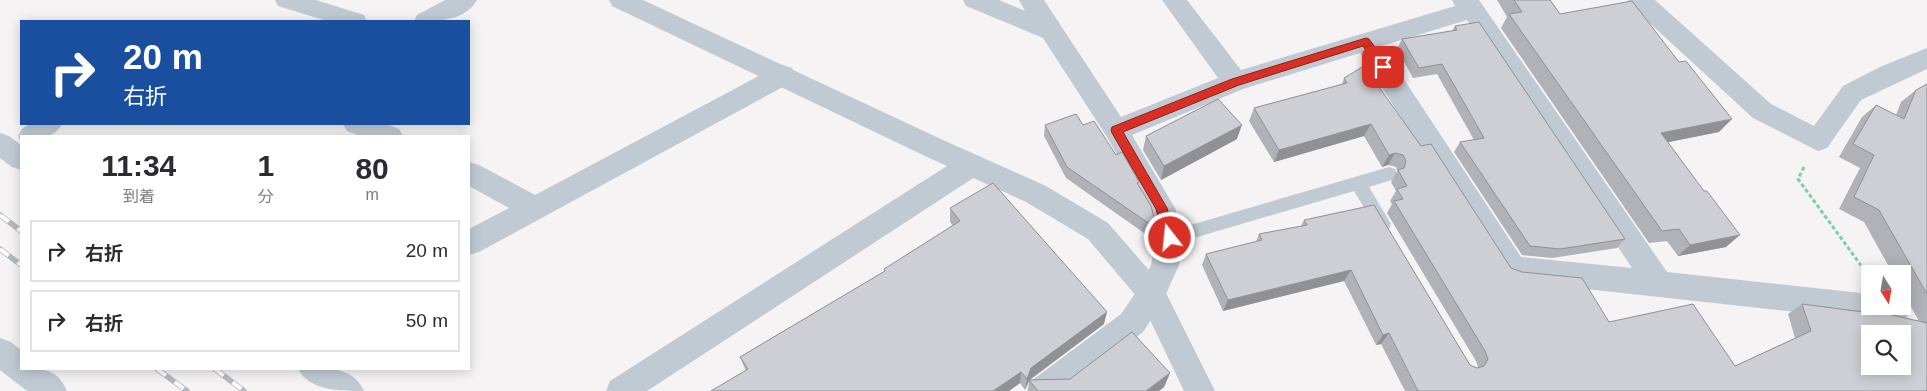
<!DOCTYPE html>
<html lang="ja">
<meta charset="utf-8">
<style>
body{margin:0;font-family:Helvetica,"Noto Sans JP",sans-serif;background:#f2f2f3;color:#2b2b33;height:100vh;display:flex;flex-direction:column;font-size:19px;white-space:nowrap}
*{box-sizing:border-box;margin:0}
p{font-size:16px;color:#7c7c81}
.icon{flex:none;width:28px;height:28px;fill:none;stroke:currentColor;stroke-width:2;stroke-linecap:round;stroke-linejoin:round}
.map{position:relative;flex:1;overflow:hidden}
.side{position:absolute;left:20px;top:135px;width:450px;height:235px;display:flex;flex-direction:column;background:#fff;border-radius:0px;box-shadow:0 2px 12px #0003}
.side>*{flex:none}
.banner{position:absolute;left:20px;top:20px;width:450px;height:105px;border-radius:0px;box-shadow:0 2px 12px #0003;background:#1a4fa0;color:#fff;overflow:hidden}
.needle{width:32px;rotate:169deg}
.fabs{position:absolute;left:1861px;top:265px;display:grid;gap:10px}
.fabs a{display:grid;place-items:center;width:50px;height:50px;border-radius:0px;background:#fff;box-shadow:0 2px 12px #0003;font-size:25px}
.pin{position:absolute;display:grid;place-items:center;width:42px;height:42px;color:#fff;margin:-21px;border-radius:10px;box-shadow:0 2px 8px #0006}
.me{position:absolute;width:55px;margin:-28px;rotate:344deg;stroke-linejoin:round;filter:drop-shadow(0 0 4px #0008)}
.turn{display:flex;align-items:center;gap:18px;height:105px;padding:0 20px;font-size:22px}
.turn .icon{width:65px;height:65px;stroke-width:2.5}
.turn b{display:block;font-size:35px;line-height:42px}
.eta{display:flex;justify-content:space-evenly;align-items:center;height:85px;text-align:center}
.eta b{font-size:30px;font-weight:700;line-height:35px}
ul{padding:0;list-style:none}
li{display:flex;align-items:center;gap:15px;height:62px;margin:0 10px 8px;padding:0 10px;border:2px solid #e1e1e2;border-radius:0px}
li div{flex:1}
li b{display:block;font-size:19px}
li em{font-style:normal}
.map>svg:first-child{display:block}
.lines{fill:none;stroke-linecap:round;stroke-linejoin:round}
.path{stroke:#7ad0a6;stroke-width:3;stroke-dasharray:4 2.5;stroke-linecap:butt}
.service{fill:#c1cad2;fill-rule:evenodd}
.minor{fill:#c1cad2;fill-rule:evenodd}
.tertiary{fill:#c1cad2;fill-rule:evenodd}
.rail-casing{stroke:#b5b8bd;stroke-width:5.5}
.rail{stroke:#fff;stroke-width:4;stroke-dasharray:11;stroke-linecap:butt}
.wall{fill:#b0b2b7}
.shaded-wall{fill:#909195}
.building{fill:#cdcfd5;stroke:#909195;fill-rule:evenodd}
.route{fill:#d93025;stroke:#8d1f18}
</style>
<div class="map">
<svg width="1927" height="391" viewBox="0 0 1927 391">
<rect width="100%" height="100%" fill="#f5f3f3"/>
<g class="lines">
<!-- path -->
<path class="path" d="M 1804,167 L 1798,179 L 1865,271"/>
<!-- service -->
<path class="service" d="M 1389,167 L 1395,169 L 1397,174 L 1395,179 L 1369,187 L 1391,224 L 1389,229 L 1383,231 L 1377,229 L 1354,191 L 1170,245 L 1164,243 L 1162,238 L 1164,233 L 1170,231 Z"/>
<!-- minor -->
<path class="minor" d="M 275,0 L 316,0 L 364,15 L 367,21 L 327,21 L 278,6 Z
M 445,0 L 477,0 C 465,22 435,21 414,21 L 417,15 Z
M 963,0 L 999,0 L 1025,11 L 1019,0 L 1044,0 L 1121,117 L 1218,78 L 1162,0 L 1187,0 L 1241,70 L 1455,6 L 1452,0 L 1479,0 L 1667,272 L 1870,294 L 1870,306 L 1902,306 L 1902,299 L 1906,301 L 1911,310 L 1906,319 L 1896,323 L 1513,281 L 1503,278 L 1360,53 L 1243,89 L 1132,135 L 1175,208 L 1184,238 L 1179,265 L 1162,303 L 1143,332 L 1066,391 L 1027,391 L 1031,381 L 1121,314 L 1141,285 L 1151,265 L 1156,238 L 1148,210 L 1107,137 L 1043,38 L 966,6 ZM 1467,20 L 1632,268 L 1521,257 L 1382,46 Z
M 1628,0 L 1655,0 L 1771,104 L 1814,126 L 1843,86 L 1880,67 L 1927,48 L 1927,69 L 1861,100 L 1827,148 L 1818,151 L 1753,118 L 1631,6 Z
M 783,65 L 792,68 L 796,75 L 792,82 L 479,252 L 469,255 L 469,229 L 509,208 L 469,186 L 469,162 L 479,165 L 535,195 L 774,68 Z
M 29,124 L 62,124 C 53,141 38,136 21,136 L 21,143 L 18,136 L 22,129 Z
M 343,124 L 386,124 L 399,129 L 403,136 L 360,136 L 347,131 Z
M 0,133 L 9,136 L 21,145 L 21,170 L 12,167 L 0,158 Z
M 971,154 L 981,157 L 984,165 L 981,173 L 647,391 L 606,391 L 610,381 L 961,157 Z
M 298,369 C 322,367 353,365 364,391 C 339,391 310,391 298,369 Z"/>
<!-- tertiary -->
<path class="tertiary" d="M 609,0 L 643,0 L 943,140 L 1046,186 L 1108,223 L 1162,285 L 1215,391 L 1184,391 L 1142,303 L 1088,239 L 1026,202 L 925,156 L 612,6 Z
M 0,338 L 11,342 L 21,350 L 21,369 C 44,369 57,368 67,391 L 27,391 L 0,370 Z"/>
<!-- rail casing -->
<g class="rail-casing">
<path id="rail" d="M 0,215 L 21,231
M 0,249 L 21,265
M 157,369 L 187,391
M 215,369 L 244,391"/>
</g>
<!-- rail -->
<use href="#rail" class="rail"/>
</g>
<!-- wall -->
<path class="wall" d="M 1497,0 L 1550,0 L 1560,14 L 1719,132 L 1668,142 L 1726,247 L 1678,256 L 1667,241 L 1649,243 L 1501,28 L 1507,17 Z
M 1455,26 L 1625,239 L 1617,248 L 1552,258 L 1522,255 L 1454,152 L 1460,142 L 1474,140 L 1437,74 L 1413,78 L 1397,49 L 1402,39 L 1452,31 Z
M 1344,78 L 1421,146 L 1511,268 L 1609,322 L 1735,366 L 1795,338 L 1788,314 L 1802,304 L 1859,311 L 1862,309 L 1919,321 L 1902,291 L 1902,274 L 1893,274 L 1864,222 L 1839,209 L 1860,168 L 1839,157 L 1862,117 L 1876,105 L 1896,115 L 1901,102 L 1916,90 L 1927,84 L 1927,391 L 1405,391 L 1381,344 L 1376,345 L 1344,281 L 1223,311 L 1202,265 L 1206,254 L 1256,242 L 1259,234 L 1301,226 L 1304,220 L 1470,365 L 1477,368 L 1478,367 L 1476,361 L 1387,213 L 1392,204 L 1390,201 L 1396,191 L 1391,182 L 1397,171 L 1396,167 L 1388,165 L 1382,167 L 1364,136 L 1274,162 L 1249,121 L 1254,108 L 1342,84 Z
M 1045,125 L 1083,125 L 1116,155 L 1138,185 L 1157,229 L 1154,240 L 1066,178 L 1044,136 Z
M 1146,136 L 1237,139 L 1161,180 L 1143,150 Z
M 950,208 L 1104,324 L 1030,380 L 1070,379 L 1170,373 L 1164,387 L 1159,391 L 1028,391 L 1029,382 L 1025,390 L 1020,383 L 1009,391 L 711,391 L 746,371 L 740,357 L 884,272 L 884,269 L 953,226 L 950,222 Z"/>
<!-- shaded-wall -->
<path class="shaded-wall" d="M 1732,119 L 1719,132 L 1649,146 L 1661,133 Z
M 1371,124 L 1364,136 L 1274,162 L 1279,150 Z
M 1242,125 L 1237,139 L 1161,180 L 1164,166 Z
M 1395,153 L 1388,165 L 1382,167 L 1389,155 Z
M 1740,235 L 1726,247 L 1678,256 L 1690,245 Z
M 1351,270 L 1344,281 L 1223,311 L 1228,300 Z
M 1107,312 L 1104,324 L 1029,380 L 1025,390 L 1027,379 L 1031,368 Z
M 1389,333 L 1381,344 L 1376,345 L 1383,335 Z
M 1021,372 L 1020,383 L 1009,391 L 993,391 Z
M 1170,373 L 1164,387 L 1159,391 L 1146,391 Z"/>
<!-- building -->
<path class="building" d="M 1514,0 L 1550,0 L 1560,14 L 1632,1 L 1679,62 L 1686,61 L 1732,119 L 1661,133 L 1704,191 L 1707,191 L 1740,235 L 1690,245 L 1679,229 L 1662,231 L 1509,14 L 1522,12 Z
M 1479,22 L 1625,239 L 1560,249 L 1530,246 L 1460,142 L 1484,138 L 1442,64 L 1419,68 L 1402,39 L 1457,30 L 1455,26 Z
M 1364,66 L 1421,146 L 1431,144 L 1511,268 L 1522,272 L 1582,278 L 1609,322 L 1693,304 L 1735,366 L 1811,331 L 1802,304 L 1863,312 L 1862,309 L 1866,309 L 1927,323 L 1927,391 L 1418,391 L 1389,333 L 1383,335 L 1351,270 L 1228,300 L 1206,254 L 1262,240 L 1259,234 L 1307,225 L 1304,220 L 1374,205 L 1470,365 L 1477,368 L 1484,366 L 1488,359 L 1485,351 L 1394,201 L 1403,199 L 1397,189 L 1407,186 L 1398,170 L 1404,168 L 1406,161 L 1403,155 L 1395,153 L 1389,155 L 1371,124 L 1279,150 L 1254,108 L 1347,83 L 1344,78 ZM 1870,334 L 1902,334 L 1902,366 L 1870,366 Z
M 1927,84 L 1927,294 L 1879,210 L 1854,197 L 1874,155 L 1853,144 L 1876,105 L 1904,119 L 1916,90 Z
M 1218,99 L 1242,125 L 1164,166 L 1146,136 Z
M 1076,114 L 1083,125 L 1094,121 L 1116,155 L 1122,152 L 1139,182 L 1137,183 L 1151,206 L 1157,229 L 1067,167 L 1045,125 Z
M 993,183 L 1107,312 L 1031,368 L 1027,379 L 1021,372 L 993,391 L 711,391 L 748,369 L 740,357 L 885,271 L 884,269 L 960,221 L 950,208 Z
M 1132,332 L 1170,373 L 1146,391 L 1038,391 L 1029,380 L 1070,379 Z"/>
<!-- route -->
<path class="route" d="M 1366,38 L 1369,39 L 1387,64 L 1388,67 L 1387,70 L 1379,70 L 1363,46 L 1239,85 L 1123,132 L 1167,208 L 1175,238 L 1174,242 L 1165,242 L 1156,209 L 1112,133 L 1111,130 L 1112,127 L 1232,79 Z"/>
</svg>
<div class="fabs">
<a><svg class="needle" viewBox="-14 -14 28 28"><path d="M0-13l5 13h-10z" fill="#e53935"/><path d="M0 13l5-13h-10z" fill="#7c7c81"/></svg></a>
<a><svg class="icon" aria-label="search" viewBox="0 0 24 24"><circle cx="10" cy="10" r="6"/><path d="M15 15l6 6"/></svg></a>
</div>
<div class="pin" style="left:1383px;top:67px;background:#d93025"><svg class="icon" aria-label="arrive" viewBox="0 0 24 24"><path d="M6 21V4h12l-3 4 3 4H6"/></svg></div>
<svg class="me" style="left:1170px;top:238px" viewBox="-20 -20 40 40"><circle r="17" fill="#d93025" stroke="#fff" stroke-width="3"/><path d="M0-11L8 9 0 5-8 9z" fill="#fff"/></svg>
<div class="banner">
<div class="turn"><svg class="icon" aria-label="right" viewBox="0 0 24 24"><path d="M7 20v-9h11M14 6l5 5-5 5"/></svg><div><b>20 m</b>右折</div></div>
</div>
<section class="side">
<div class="eta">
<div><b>11:34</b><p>到着</p></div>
<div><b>1</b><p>分</p></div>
<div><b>80</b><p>m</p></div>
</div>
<ul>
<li><svg class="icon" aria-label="right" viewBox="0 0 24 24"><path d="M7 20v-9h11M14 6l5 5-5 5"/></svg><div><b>右折</b></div><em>20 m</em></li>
<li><svg class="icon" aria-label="right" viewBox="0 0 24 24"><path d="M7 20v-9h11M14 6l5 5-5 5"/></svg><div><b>右折</b></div><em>50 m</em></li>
</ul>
</section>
</div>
